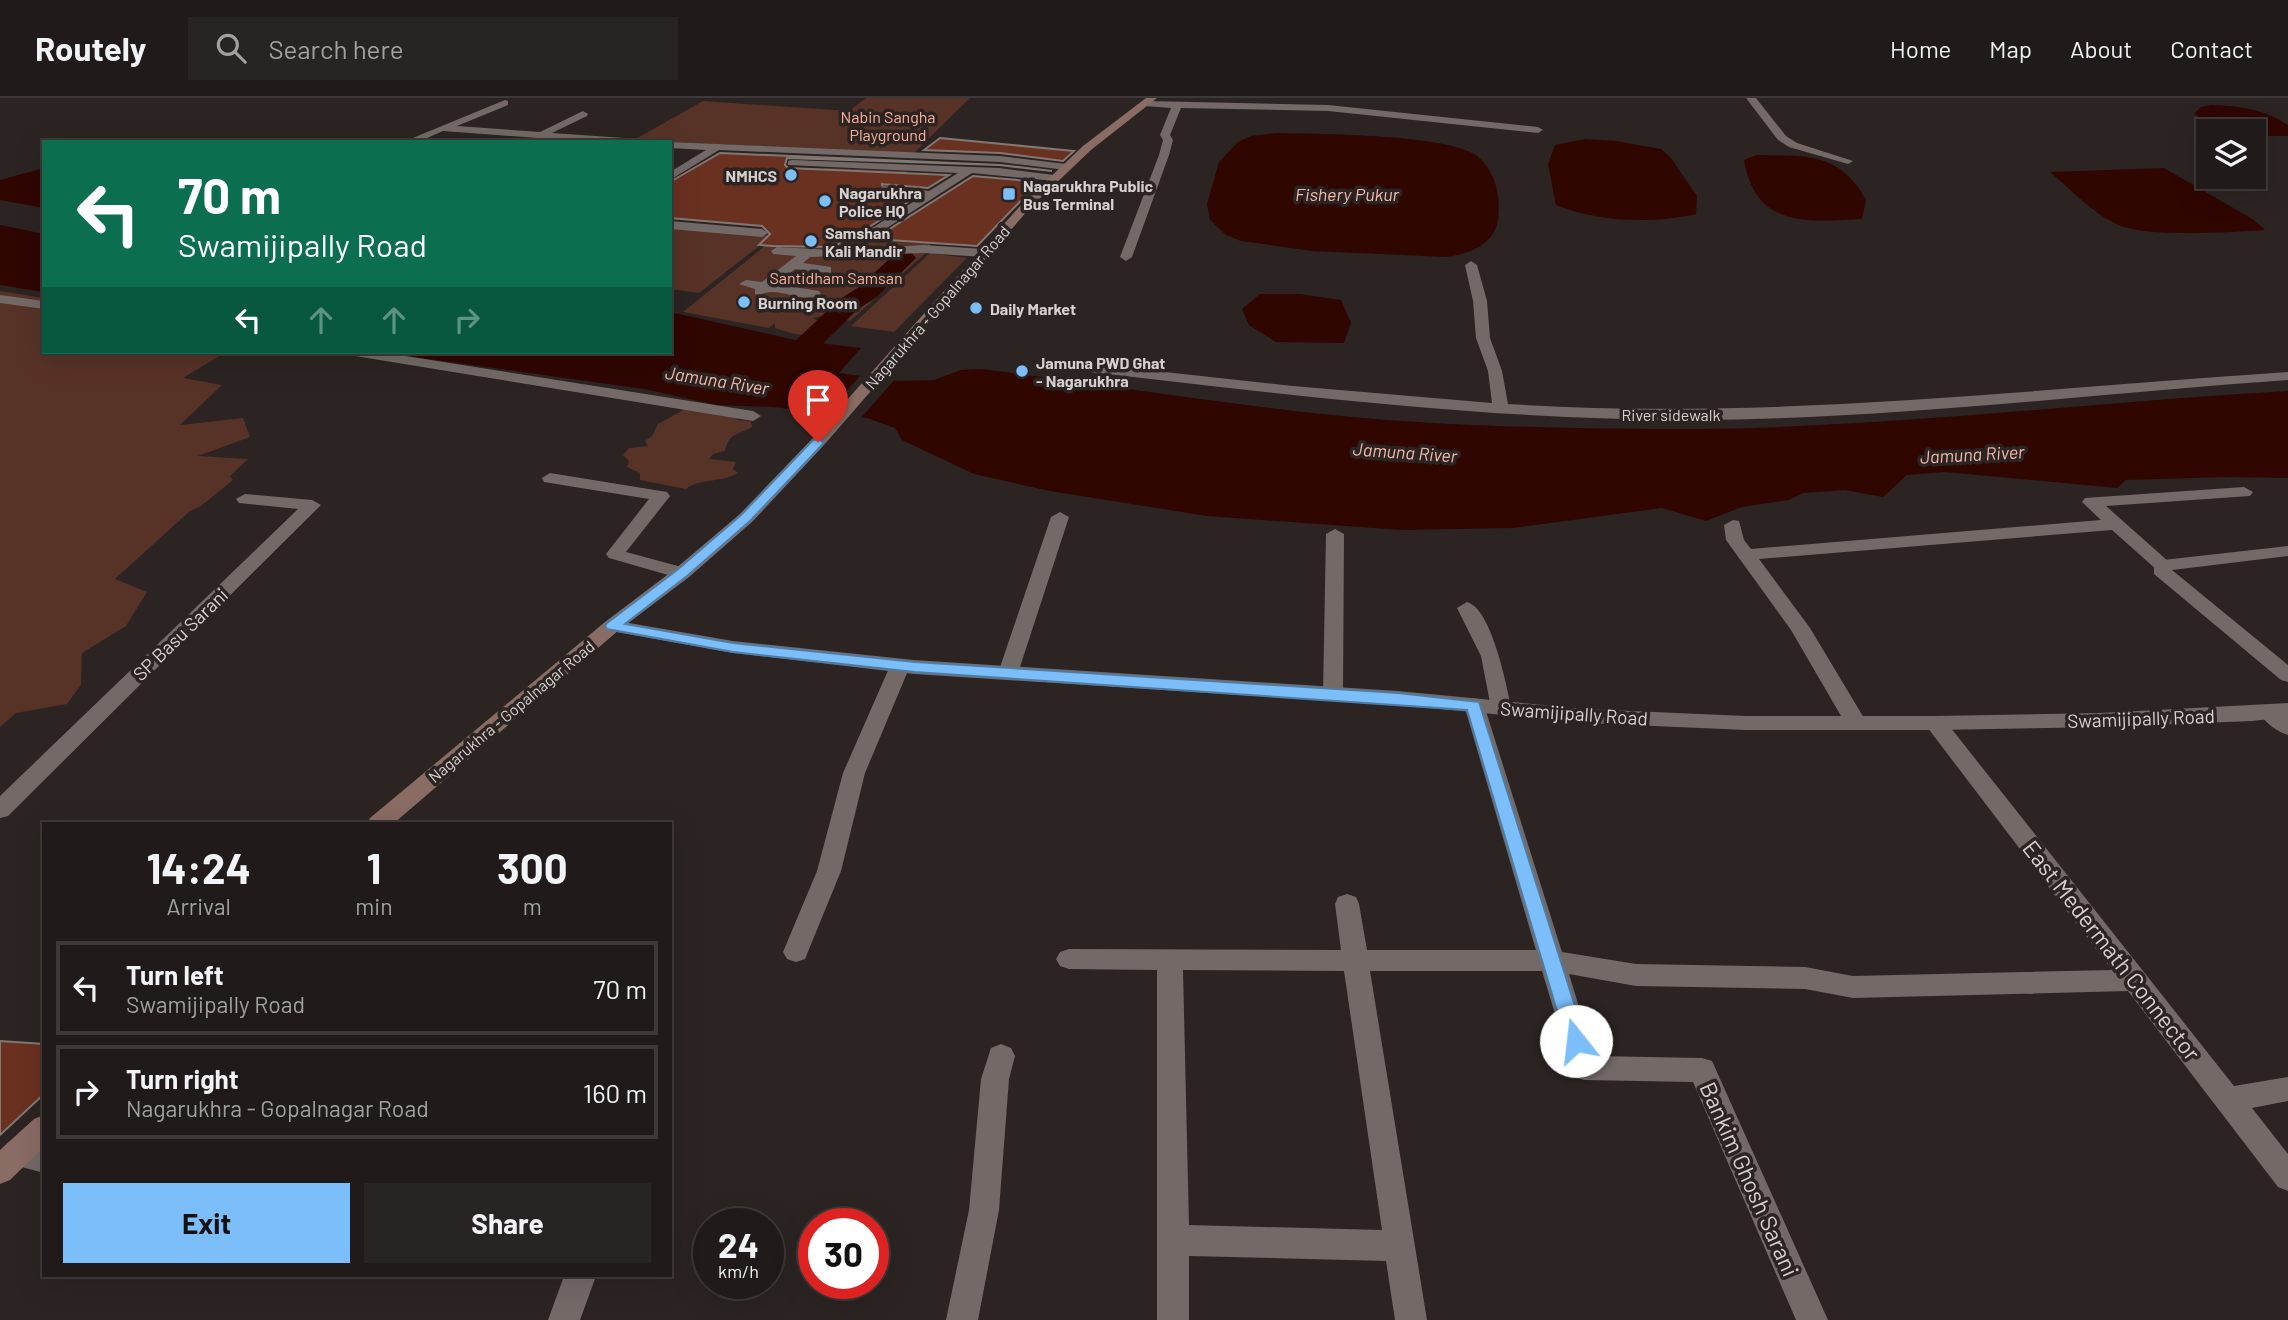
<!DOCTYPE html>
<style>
body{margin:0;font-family:Barlow,sans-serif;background:#282423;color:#f1f3f6;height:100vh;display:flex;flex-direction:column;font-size:26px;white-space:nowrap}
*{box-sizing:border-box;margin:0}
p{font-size:23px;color:#a2a1a2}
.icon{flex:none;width:38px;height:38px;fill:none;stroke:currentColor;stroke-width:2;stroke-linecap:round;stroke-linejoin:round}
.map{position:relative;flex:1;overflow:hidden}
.panel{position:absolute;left:42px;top:724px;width:630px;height:455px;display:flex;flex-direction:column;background:#201b1a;border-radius:0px;box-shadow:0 7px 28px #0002,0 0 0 2px #3d3939}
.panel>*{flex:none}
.top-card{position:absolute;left:42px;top:42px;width:630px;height:214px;border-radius:0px;box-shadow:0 7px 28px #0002,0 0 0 2px #3d3939;background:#0b6e4f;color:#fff;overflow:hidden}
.controls{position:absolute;left:2196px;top:21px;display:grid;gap:14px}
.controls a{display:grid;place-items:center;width:70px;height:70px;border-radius:0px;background:#201b1a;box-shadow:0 7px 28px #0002,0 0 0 2px #3d3939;font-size:35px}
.speed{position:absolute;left:693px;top:1110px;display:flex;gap:14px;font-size:35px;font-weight:700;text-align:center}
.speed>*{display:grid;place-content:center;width:91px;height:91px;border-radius:50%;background:#201b1a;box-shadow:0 7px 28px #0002,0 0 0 2px #3d3939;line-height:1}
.speed small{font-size:18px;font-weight:400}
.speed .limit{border:10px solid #d22;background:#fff;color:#111}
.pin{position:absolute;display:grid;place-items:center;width:60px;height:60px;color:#fff;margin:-72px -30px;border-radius:50% 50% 50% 0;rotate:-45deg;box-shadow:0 0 7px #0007}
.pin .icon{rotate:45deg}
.me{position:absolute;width:77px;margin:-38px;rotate:344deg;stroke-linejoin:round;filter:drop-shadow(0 0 5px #0008)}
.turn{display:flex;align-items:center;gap:24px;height:147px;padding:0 21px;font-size:32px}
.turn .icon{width:91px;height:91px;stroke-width:2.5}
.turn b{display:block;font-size:49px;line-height:60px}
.lanes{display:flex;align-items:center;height:66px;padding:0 21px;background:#0003;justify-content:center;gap:35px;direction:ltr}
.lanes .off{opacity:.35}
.eta{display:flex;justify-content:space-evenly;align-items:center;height:119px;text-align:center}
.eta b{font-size:42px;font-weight:700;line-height:49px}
.button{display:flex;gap:14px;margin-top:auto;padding:14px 21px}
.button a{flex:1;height:80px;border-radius:0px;background:#7cbef9;color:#111;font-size:28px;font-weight:700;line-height:80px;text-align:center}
.button a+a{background:#282423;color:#f1f3f6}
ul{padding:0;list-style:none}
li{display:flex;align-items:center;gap:21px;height:94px;margin:0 14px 10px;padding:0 7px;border:4px solid #3d3939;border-radius:0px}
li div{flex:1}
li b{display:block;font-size:26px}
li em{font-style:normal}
header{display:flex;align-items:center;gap:42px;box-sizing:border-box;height:98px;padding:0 35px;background:#201b1a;border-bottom:2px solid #3d3939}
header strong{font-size:33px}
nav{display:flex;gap:38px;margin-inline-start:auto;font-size:24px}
.search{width:490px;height:63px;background:#282423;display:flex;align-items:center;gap:18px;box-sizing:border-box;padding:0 24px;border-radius:0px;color:#a2a1a2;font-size:26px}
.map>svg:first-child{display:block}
.green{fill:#573227}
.water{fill:#2f0600}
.pier{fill:#2b2422}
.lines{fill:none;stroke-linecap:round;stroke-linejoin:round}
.canal{fill:#2f0600;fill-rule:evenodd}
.building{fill:#6a3020;stroke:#817875;stroke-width:2}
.service{fill:#736a68;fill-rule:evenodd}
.minor{fill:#736a68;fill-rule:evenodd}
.tertiary{fill:#736a68;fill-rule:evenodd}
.secondary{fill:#896c64;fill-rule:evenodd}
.route{fill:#7cbef9;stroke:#517ca2;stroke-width:2}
.poi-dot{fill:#7cbef9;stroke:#2b2422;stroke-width:2.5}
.labels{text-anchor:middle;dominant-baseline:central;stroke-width:7;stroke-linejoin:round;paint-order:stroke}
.far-park-label{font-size:16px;fill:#fcb09b;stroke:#2b2422}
.far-poi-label{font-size:16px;font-weight:bold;fill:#d6d1d0;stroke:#2b2422;text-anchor:start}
.far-street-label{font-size:16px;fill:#d6d1d0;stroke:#2b2422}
.far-water-label{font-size:18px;font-style:italic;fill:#f5bbab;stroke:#2b2422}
.street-label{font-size:19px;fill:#d6d1d0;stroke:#2b2422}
.near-street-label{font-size:23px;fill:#d6d1d0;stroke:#2b2422}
</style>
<header>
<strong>Routely</strong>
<div class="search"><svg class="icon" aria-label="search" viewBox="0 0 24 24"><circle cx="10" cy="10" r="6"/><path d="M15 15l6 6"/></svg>Search here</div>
<nav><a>Home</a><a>Map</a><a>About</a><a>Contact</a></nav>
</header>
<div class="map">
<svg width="2288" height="1222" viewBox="0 0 2288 1222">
<rect width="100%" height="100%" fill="#2b2422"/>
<!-- green -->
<path class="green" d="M 866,0 L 970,0 L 913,56 L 634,42 L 703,3 L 849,13 Z
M 825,70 L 907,73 L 904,75 L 908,77 L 851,110 L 840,137 L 882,143 L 931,145 L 926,155 L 850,223 L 822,218 L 813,220 L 826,229 C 815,244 790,235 775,230 L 775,225 L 769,230 L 683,214 L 786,131 L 705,123 L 749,90 L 797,94 Z
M 670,128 L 772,138 L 699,195 L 670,191 Z
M 930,155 L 967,160 L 894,234 L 851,228 Z
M 0,193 L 44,200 L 44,254 L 226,254 L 183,280 L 222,287 L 180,327 L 243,320 L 250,339 L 198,358 L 248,361 L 230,378 L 233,382 L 201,408 L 190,413 L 115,481 L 147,494 L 126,528 L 82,555 L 81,587 L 67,606 L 16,615 L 0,629 Z
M 694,306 L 736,312 L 737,322 L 751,323 L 752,329 C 738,337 729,335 725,353 L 713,356 L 709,361 L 736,364 L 733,371 L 738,375 C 722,385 700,380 686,391 L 640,382 L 640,375 L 627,369 L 629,363 L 623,357 L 629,350 L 648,348 L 645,343 L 652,338 L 658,326 Z"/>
<!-- water -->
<path class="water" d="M 2211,7 C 2240,8 2264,11 2288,27 L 2288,38 L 2256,38 L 2254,33 L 2223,32 L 2194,16 L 2201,9 Z
M 1277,35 C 1319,36 1448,36 1477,58 C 1496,73 1501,99 1498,121 C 1495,147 1468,156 1447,159 L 1312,153 L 1241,143 L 1226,137 L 1210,122 L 1207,106 L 1219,64 L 1238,44 L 1251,38 Z
M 1585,41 L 1616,43 L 1661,51 L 1671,60 L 1697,98 L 1696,116 C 1653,126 1597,124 1556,107 L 1548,66 L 1555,47 Z
M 1757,57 C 1806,58 1840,54 1866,102 L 1862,121 C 1806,124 1756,130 1744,62 Z
M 44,70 L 44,110 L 0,102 L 0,82 Z
M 2164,70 L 2254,122 L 2265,132 C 2229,134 2150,140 2119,127 C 2096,118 2069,90 2050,74 Z
M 0,127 L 44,136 L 44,194 L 0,187 Z
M 1260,196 L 1300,196 L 1341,202 L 1351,225 L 1344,245 L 1276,244 L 1249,227 L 1242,211 Z
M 670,214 L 795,242 L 861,250 L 839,275 L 898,283 L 934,282 L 961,272 L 981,271 C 1101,286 1220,306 1341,318 C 1443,328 1548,330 1650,331 C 1863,333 2076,305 2288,293 L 2288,380 L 2225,379 L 2126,382 L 2117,390 L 1945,374 L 1907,377 L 1883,399 L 1845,392 L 1803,395 L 1789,402 L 1742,409 L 1706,423 L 1662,410 L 1513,430 L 1401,432 L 1207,418 L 1050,393 L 974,376 L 902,342 L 895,330 L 867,320 L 773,309 L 717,307 L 644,291 L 378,254 L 670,254 Z"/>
<!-- pier -->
<path class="pier" d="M 863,275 L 896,280 L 859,322 L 823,318 Z"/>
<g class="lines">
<!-- canal -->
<path class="canal" d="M 904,153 L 912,155 L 916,160 L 877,199 L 858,211 L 784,284 L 774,286 L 764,284 L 760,278 L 764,272 L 840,201 L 859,189 L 896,155 Z"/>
</g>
<!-- building -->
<path class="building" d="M 940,40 L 1074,53 L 1063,63 L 1000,55 L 924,52 Z
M 720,55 L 1000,67 L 1052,73 L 999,67 L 787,60 L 785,67 L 788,70 L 949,77 L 928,90 L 882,86 L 884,95 L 914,100 L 860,135 L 858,139 L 846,137 L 836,149 L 773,148 L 759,147 L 770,136 L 762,128 L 670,120 L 670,84 Z
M 973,78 L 1039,84 L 977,148 L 874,141 Z
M 0,943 L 44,946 L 44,996 L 0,1037 Z"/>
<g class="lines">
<!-- service -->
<path class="service" d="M 1147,3 L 1328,7 L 1538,29 L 1543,32 L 1538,35 L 1328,13 L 1181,10 L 1170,37 L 1173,42 L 1169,57 L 1132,159 L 1126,163 L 1120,159 L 1159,57 L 1163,42 L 1160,37 L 1171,10 L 1144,8 L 1142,6 Z
M 792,62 L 999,70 L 1054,77 L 1060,80 L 1054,83 L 972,75 L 865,144 L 861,143 L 861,137 L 921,99 L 884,92 L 884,88 L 929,93 L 958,75 L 788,67 L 788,63 Z
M 924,147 L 983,151 L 989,155 L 983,159 L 924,155 L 810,159 L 803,165 L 831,169 L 831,175 L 795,171 L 776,186 L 819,193 L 821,196 C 809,206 786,193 771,194 C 765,194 762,197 755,196 L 755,191 L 739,186 L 746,182 L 762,184 L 796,158 L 773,156 L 771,153 L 777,149 L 830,152 Z"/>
<!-- minor -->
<path class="minor" d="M 1746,0 L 1756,0 L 1786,38 L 1797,45 L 1853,63 L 1848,66 L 1789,49 L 1778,42 Z
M 505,2 L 508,3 L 508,7 L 457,28 L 540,34 L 583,13 L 588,16 L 587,18 L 552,35 L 639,41 L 644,44 L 591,44 L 443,33 L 418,44 L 403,44 Z
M 670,44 L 1000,58 L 1066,66 L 1072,69 L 1066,72 L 1000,64 L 719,52 L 670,82 L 670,74 L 706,52 L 670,50 Z
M 670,123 L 762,131 L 768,135 L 762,139 L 670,131 Z
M 1471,163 L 1477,167 L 1487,203 L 1490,240 L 1502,273 L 1508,306 C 1769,323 2028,291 2288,274 L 2288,282 C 2090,296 1892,321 1693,322 C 1479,322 1267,294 1055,270 L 1048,266 L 1055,262 L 1293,288 L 1492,305 L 1488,273 L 1476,240 L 1473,203 L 1465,167 Z
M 0,197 L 44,203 L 44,211 L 0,205 Z
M 348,254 L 380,254 L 753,313 L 761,318 L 753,323 L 355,258 Z
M 550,375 L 667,394 L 670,398 L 626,454 L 689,471 L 691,475 L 689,479 L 682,481 L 609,460 L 606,456 L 649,401 L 544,384 L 542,380 Z
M 2244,389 L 2253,394 L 2250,398 L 2106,408 L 2169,464 L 2172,468 L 2169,472 L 2157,472 L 2112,432 L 1759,461 L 1810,530 L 1867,625 L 1864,630 L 1856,632 L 1848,630 L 1791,532 L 1726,442 L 1724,427 L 1733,422 L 1739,423 L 1744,442 L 1751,451 L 2101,422 L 2082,404 L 2085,400 Z
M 245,396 L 312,402 L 321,407 L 8,718 L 0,720 L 0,698 L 298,411 L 239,405 L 236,401 Z
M 1060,414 L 1069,419 L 1018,575 L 1015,580 L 1001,580 L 998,575 L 1051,419 Z
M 1335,431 L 1344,436 L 1343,596 L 1340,601 L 1326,601 L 1323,596 L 1326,436 Z
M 1467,504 C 1491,510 1507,587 1511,610 L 1508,615 L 1494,615 L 1491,610 L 1481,558 L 1457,510 Z
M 900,561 L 907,563 L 910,568 L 865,675 L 841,773 L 805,861 L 796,864 L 787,861 L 783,854 L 817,773 L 843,675 L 890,568 L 893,563 Z
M 1474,600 L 1481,602 L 1484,607 L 1562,854 L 1636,866 L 1805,869 L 1853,878 L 2112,872 L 1924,625 L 1927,620 L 1935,618 L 1943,620 L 2234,988 L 2288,979 L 2288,1003 L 2252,1010 L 2288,1056 L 2288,1093 L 2278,1089 L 2128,893 L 1853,900 L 1805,891 L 1636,888 L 1569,876 L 1594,958 L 1702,960 L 1712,963 L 1828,1222 L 1796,1222 L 1693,984 L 1584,982 L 1574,979 L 1542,873 L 1370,873 L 1427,1222 L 1395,1222 L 1386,1163 L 1189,1158 L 1189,1222 L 1157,1222 L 1157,872 L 1069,871 L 1060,868 L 1056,861 L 1060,854 L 1069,851 L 1341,852 L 1335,806 L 1338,799 L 1347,796 L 1356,799 L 1359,806 L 1367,852 L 1536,852 L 1464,607 L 1467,602 ZM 1183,872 L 1344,873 L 1382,1132 L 1189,1127 Z
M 2269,607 L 2276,609 L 2288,619 L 2288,637 C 2277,634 2265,624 2258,614 L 2262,609 Z
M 1001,946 L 1011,950 L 1015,958 L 1009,981 L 999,1112 L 978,1222 L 946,1222 L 969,1112 L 981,981 L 991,950 Z
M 17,1041 L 44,1047 L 44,1075 L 7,1065 L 2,1055 L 7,1045 Z
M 564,1178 L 596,1178 L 580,1222 L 548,1222 Z"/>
<!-- tertiary -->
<path class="tertiary" d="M 2288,448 L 2288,458 L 2172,472 L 2288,567 L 2288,584 L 2281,582 L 2154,476 L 2154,468 L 2163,462 Z
M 612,522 L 733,543 L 914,562 L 1398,593 L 1585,611 L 1746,618 L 1935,618 L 2100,615 L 2288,605 L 2288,619 L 2252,623 L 2100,629 L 1935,632 L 1746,632 L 1585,625 L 1398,607 L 914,576 L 733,555 L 605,532 L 602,528 L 605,524 Z"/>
<!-- secondary -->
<path class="secondary" d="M 1146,0 L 1157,0 L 1091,52 L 1029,111 L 824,347 L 752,424 L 689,479 L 619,532 L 393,726 L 367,726 L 370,720 L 605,524 L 675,471 L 740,416 L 812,341 L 1021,107 L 1083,48 Z
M 44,1017 L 44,1049 L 10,1082 L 0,1086 L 0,1052 L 34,1021 Z"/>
</g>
<!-- route -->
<path class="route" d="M 818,341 L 824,344 L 822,347 L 750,423 L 687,478 L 625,526 L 733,545 L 915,564 L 1398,595 L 1479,604 L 1586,943 L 1583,950 L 1576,952 L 1569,950 L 1566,943 L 1467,612 L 915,574 L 733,554 L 607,531 L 605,528 L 607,525 L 677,472 L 741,417 L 813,342 Z"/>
<!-- markers -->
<g class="poi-dot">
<circle cx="791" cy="77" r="7"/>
<rect x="1002" y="89" width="14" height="14" rx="3.5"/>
<circle cx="825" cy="103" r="7"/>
<circle cx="811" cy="143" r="7"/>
<circle cx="744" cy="204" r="7"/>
<circle cx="976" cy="210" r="7"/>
<circle cx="1022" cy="273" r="7"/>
</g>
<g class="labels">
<!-- far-park labels -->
<g class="far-park-label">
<text x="888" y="18">Nabin Sangha<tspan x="888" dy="18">Playground</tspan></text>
<text x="836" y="179">Santidham Samsan</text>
</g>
<!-- far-poi labels -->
<g class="far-poi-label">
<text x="777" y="77" text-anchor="end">NMHCS</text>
<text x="1023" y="87">Nagarukhra Public<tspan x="1023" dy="18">Bus Terminal</tspan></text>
<text x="839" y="94">Nagarukhra<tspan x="839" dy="18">Police HQ</tspan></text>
<text x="825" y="134">Samshan<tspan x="825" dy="18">Kali Mandir</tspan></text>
<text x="758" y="204">Burning Room</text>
<text x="990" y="210">Daily Market</text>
<text x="1036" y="264">Jamuna PWD Ghat<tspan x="1036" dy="18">- Nagarukhra</tspan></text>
</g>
<!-- far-street labels -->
<g class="far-street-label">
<text transform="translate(937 209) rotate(-49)">Nagarukhra - Gopalnagar Road</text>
<text x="1671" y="316">River sidewalk</text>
<text transform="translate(511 613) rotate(-40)">Nagarukhra - Gopalnagar Road</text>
</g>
<!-- far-water labels -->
<g class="far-water-label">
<text x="1347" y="96">Fishery Pukur</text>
<text transform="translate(717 282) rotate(9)">Jamuna River</text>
<text transform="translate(1405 354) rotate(4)">Jamuna River</text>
<text transform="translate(1972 356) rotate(-3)">Jamuna River</text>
</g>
<!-- street labels -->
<g class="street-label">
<text transform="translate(180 536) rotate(-44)">SP Basu Sarani</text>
<text transform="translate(1574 615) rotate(4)">Swamijipally Road</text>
<text transform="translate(2141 620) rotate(-2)">Swamijipally Road</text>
</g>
<!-- near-street labels -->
<g class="near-street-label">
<text transform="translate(2112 852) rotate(52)">East Medermath Connector</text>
<text transform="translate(1750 1081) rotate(66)">Bankim Ghosh Sarani</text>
</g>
</g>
</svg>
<div class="controls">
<a><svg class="icon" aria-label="layers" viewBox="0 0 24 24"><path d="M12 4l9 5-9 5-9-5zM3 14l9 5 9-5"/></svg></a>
</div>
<div class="speed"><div>24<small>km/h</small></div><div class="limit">30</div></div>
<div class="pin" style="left:818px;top:344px;background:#d93025"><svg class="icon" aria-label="arrive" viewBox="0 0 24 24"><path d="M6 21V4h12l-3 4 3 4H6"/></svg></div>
<svg class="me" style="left:1576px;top:943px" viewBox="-20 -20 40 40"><circle r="19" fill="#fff"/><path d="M0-13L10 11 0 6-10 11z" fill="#7cbef9"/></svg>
<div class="top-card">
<div class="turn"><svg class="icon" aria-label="left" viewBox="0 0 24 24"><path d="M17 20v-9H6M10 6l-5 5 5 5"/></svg><div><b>70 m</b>Swamijipally Road</div></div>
<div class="lanes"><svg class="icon" aria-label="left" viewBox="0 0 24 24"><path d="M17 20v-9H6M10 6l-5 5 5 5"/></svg><svg class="icon off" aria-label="ahead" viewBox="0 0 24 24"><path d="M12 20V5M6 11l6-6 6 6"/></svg><svg class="icon off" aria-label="ahead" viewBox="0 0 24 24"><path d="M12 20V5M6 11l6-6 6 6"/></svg><svg class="icon off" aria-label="right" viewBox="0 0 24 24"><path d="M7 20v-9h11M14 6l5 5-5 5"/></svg></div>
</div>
<section class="panel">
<div class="eta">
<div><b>14:24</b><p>Arrival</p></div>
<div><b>1</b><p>min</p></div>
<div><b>300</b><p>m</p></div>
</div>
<ul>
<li><svg class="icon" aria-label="left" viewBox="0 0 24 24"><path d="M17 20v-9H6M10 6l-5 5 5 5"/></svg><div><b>Turn left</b><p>Swamijipally Road</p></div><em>70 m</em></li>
<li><svg class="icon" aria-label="right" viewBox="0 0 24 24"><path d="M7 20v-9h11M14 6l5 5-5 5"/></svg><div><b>Turn right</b><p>Nagarukhra - Gopalnagar Road</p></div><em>160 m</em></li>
</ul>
<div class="button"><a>Exit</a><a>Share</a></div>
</section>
</div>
